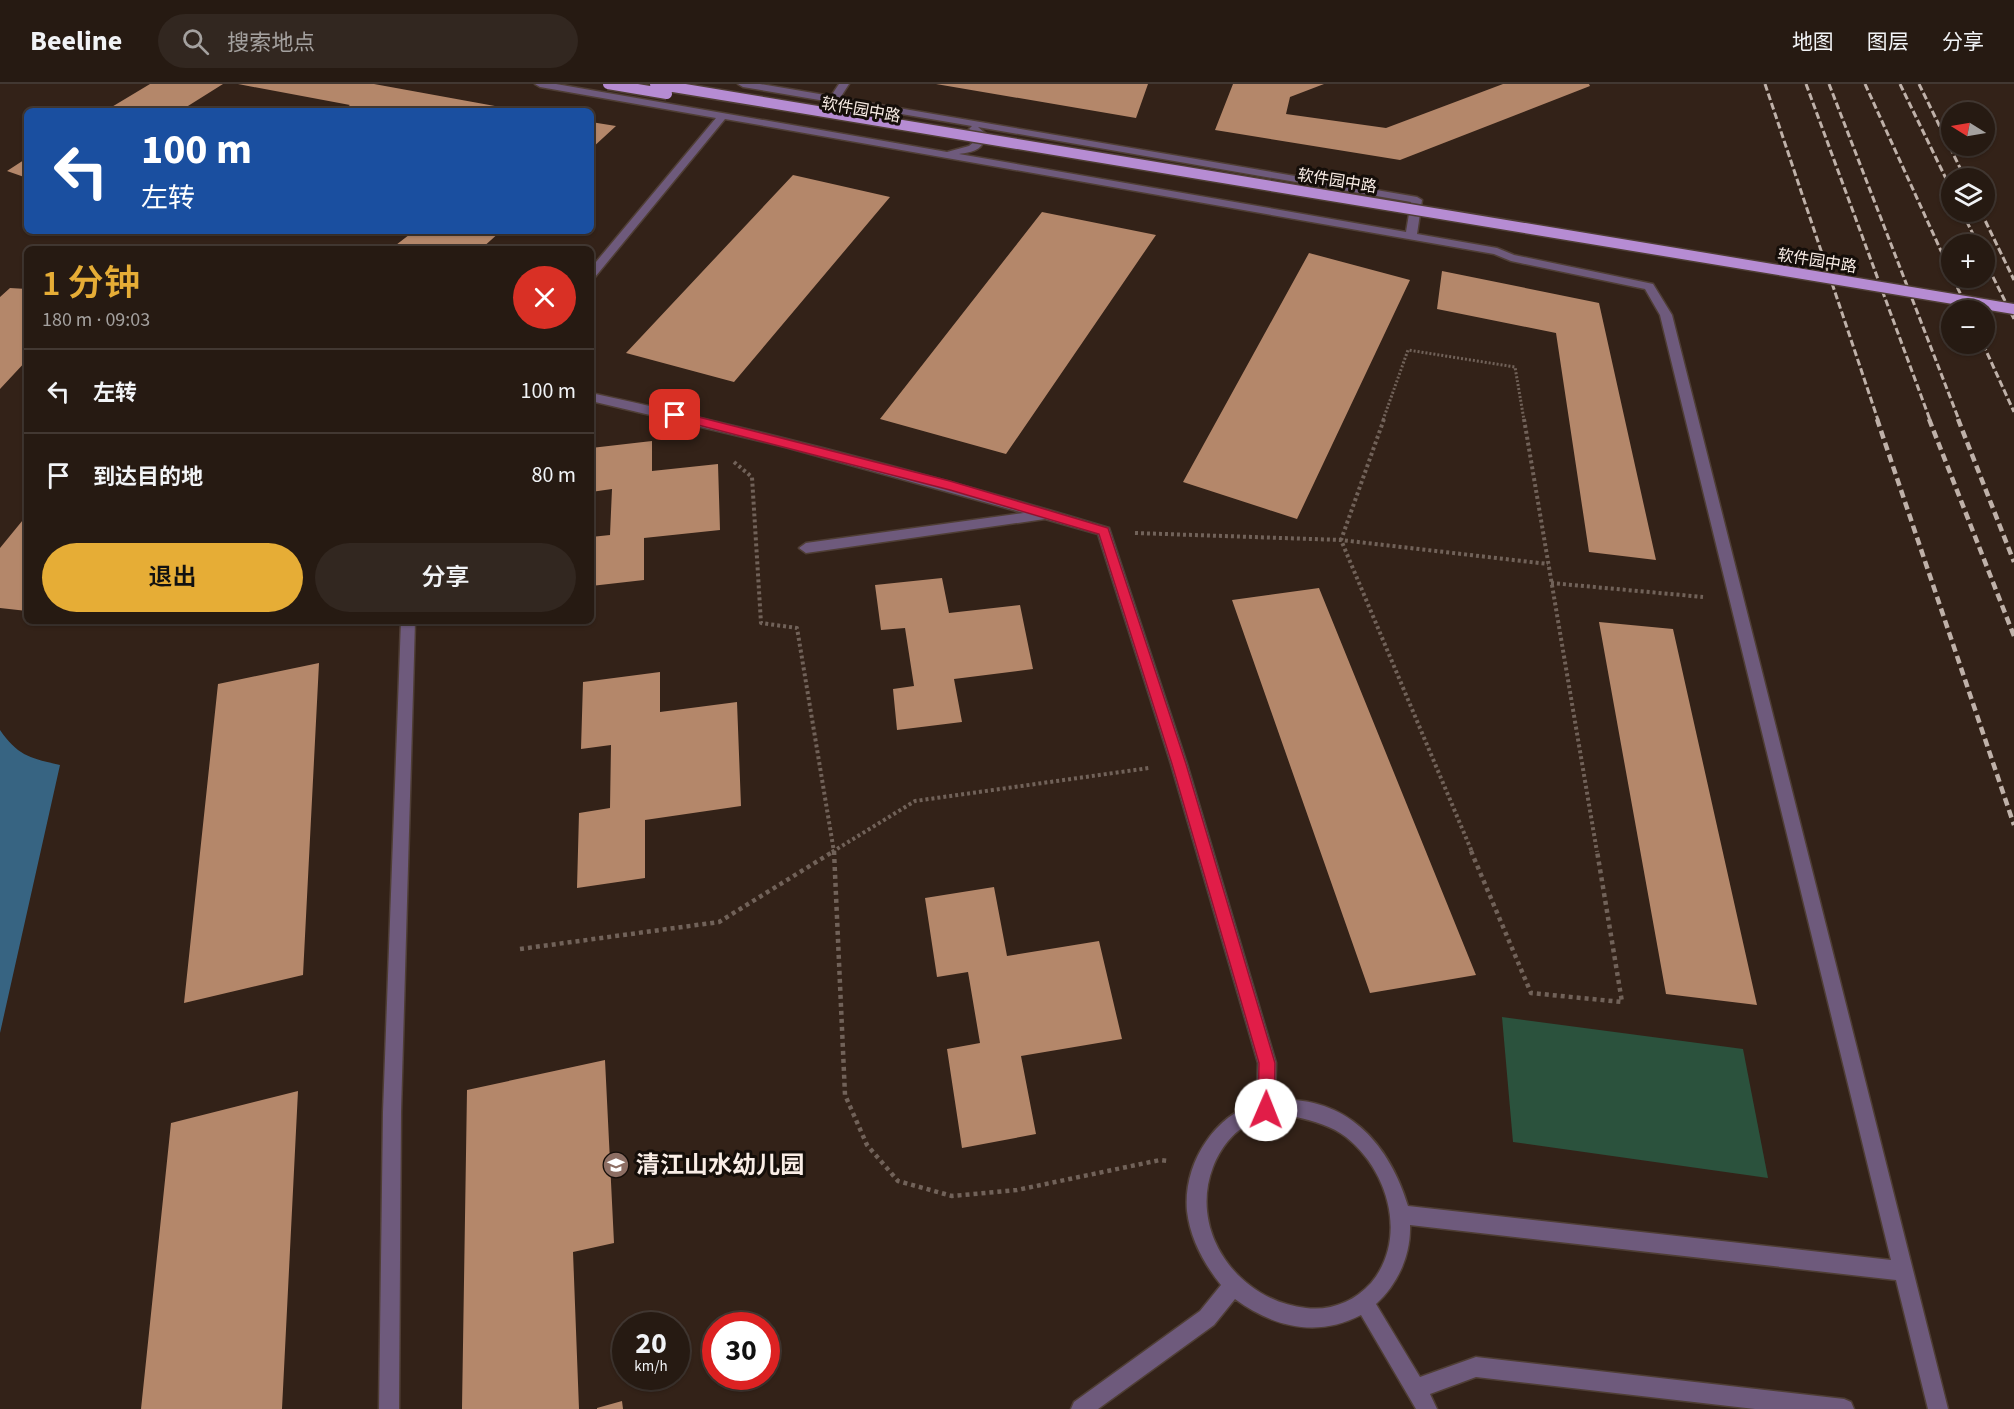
<!DOCTYPE html>
<html lang="zh">
<meta charset="utf-8">
<style>
body{margin:0;font-family:"Source Sans 3","Noto Sans SC",sans-serif;background:#322720;color:#f1f3f6;height:100vh;display:flex;flex-direction:column;font-size:22px;white-space:nowrap}
*{box-sizing:border-box;margin:0}
p{font-size:20px;color:#a4a19f}
.icon{flex:none;width:33px;height:33px;fill:none;stroke:currentColor;stroke-width:2;stroke-linecap:round;stroke-linejoin:round}
.map{position:relative;flex:1;overflow:hidden}
.drawer{position:absolute;left:24px;top:162px;width:570px;height:378px;display:flex;flex-direction:column;background:#261a12;border-radius:9px;box-shadow:0 2px 4px #0004,0 0 0 2px #423832}
.drawer>*{flex:none}
.banner{position:absolute;left:24px;top:24px;width:570px;height:126px;border-radius:9px;box-shadow:0 2px 4px #0004,0 0 0 2px #423832;background:#1a4fa0;color:#fff;overflow:hidden}
.needle{width:39px;rotate:281deg}
.buttons{position:absolute;left:1941px;top:18px;display:grid;gap:12px}
.buttons a{display:grid;place-items:center;width:54px;height:54px;border-radius:50%;background:#261a12;box-shadow:0 2px 4px #0004,0 0 0 2px #423832;font-size:30px}
.speed{position:absolute;left:612px;top:1228px;display:flex;gap:12px;font-size:30px;font-weight:700;text-align:center}
.speed>*{display:grid;place-content:center;width:78px;height:78px;border-radius:50%;background:#261a12;box-shadow:0 2px 4px #0004,0 0 0 2px #423832;line-height:1}
.speed small{font-size:15px;font-weight:400}
.speed .limit{border:9px solid #d22;background:#fff;color:#111}
.pin{position:absolute;display:grid;place-items:center;width:51px;height:51px;color:#fff;margin:-26px;border-radius:12px;box-shadow:0 3px 9px #0006}
.me{position:absolute;width:66px;margin:-33px;rotate:1deg;stroke-linejoin:round;filter:drop-shadow(0 0 4px #0008)}
.turn{display:flex;align-items:center;gap:21px;height:126px;padding:0 18px;font-size:27px}
.turn .icon{width:78px;height:78px;stroke-width:2.5}
.turn b{display:block;font-size:42px;line-height:51px}
.round{display:grid;place-items:center;flex:none;width:63px;height:63px;border-radius:32px;background:#322720}
.head{display:flex;align-items:center;justify-content:space-between;height:102px;padding:0 18px}
h1{font-size:36px;font-weight:600;line-height:45px;color:#e6ad36}
.primary-button{display:flex;gap:12px;margin-top:auto;padding:12px 18px}
.primary-button a{flex:1;height:69px;border-radius:36px;background:#e6ad36;color:#111;font-size:24px;font-weight:600;line-height:69px;text-align:center}
.primary-button a+a{background:#322720;color:#f1f3f6}
ul{padding:0;list-style:none}
li{display:flex;align-items:center;gap:18px;height:84px;padding:0 18px;border-top:2px solid #423832}
li div{flex:1}
li b{display:block;font-size:22px}
li em{font-style:normal}
header{display:flex;align-items:center;gap:36px;box-sizing:border-box;height:84px;padding:0 30px;background:#261a12;border-bottom:2px solid #423832}
header strong{font-size:28px}
nav{display:flex;gap:33px;margin-inline-start:auto;font-size:21px}
.search{width:420px;height:54px;background:#322720;display:flex;align-items:center;gap:15px;box-sizing:border-box;padding:0 21px;border-radius:33px;color:#a4a19f;font-size:22px}
.map>svg:first-child{display:block}
.green{fill:#2b523d}
.water{fill:#376482}
.building{fill:#b4876a}
.lines{fill:none;stroke-linecap:round;stroke-linejoin:round}
.minor-casing{stroke:#4f3e35;stroke-width:3}
.path-far2{stroke:#716259;stroke-width:3;stroke-dasharray:2 2;stroke-linecap:butt}
.path-far1{stroke:#716259;stroke-width:4;stroke-dasharray:3 3;stroke-linecap:butt}
.path{stroke:#716259;stroke-width:4.5;stroke-dasharray:4 4;stroke-linecap:butt}
.minor{fill:#6e5a7c;fill-rule:evenodd}
.rail-far1{stroke:#bfb1a9;stroke-width:3;stroke-dasharray:7 3;stroke-linecap:butt}
.rail{stroke:#bfb1a9;stroke-width:4.5;stroke-dasharray:8 4.5;stroke-linecap:butt}
.major-bridge-casing{stroke:#4f3e35;stroke-width:13;stroke-linecap:butt}
.major-bridge{stroke:#b68cd3;stroke-width:10}
.route{fill:#e11d48;stroke:#92132f;stroke-width:1.5}
.labels{text-anchor:middle;dominant-baseline:central;stroke-width:6;stroke-linejoin:round;paint-order:stroke}
.far-street-label{font-size:16px;fill:#f9ede6;stroke:#150e09}
.near-poi-label{font-size:24px;font-weight:bold;fill:#f9ede6;stroke:#150e09;text-anchor:start}
</style>
<header>
<strong>Beeline</strong>
<div class="search"><svg class="icon" aria-label="search" viewBox="0 0 24 24"><circle cx="10" cy="10" r="6"/><path d="M15 15l6 6"/></svg>搜索地点</div>
<nav><a>地图</a><a>图层</a><a>分享</a></nav>
</header>
<div class="map">
<svg width="2014" height="1325" viewBox="0 0 2014 1325">
<rect width="100%" height="100%" fill="#332218"/>
<!-- green -->
<path class="green" d="M 1502,933 L 1743,965 L 1768,1094 L 1513,1058 Z"/>
<!-- water -->
<path class="water" d="M 0,646 C 18,672 30,674 60,681 L 0,949 Z"/>
<!-- building -->
<path class="building" d="M 150,0 L 223,0 L 180,27 L 105,27 Z
M 238,0 L 374,0 L 523,27 L 341,27 L 350,21 Z
M 936,0 L 1148,0 L 1136,34 Z
M 1233,0 L 1324,0 L 1290,13 L 1286,30 L 1386,44 L 1503,0 L 1589,0 L 1590,2 L 1400,76 L 1215,46 Z
M 591,38 L 616,42 L 591,65 Z
M 27,74 L 27,94 L 7,87 Z
M 793,91 L 890,113 L 734,298 L 626,269 Z
M 1042,128 L 1156,151 L 1006,370 L 880,335 Z
M 414,147 L 501,147 L 481,165 L 409,165 L 396,161 Z
M 1309,169 L 1410,196 L 1297,435 L 1183,398 Z
M 1442,187 L 1599,219 L 1656,476 L 1589,468 L 1556,249 L 1437,225 Z
M 10,204 L 27,205 L 27,276 L 0,305 L 0,213 Z
M 652,357 L 652,387 L 718,380 L 720,446 L 644,454 L 644,496 L 591,502 L 591,453 L 610,451 L 612,405 L 591,408 L 591,364 Z
M 27,431 L 27,527 L 0,524 L 0,464 Z
M 942,494 L 949,529 L 1020,521 L 1033,585 L 954,595 L 962,638 L 897,646 L 893,605 L 914,602 L 905,544 L 881,546 L 875,501 Z
M 1319,504 L 1476,891 L 1370,909 L 1232,516 Z
M 1599,538 L 1673,545 L 1757,921 L 1666,910 Z
M 319,579 L 303,891 L 184,919 L 218,600 Z
M 660,588 L 660,628 L 737,618 L 741,722 L 645,736 L 645,794 L 577,804 L 579,729 L 610,724 L 611,661 L 581,665 L 583,598 Z
M 994,803 L 1007,872 L 1099,857 L 1122,955 L 1021,972 L 1036,1050 L 962,1064 L 947,965 L 980,959 L 968,888 L 937,893 L 925,814 Z
M 605,976 L 614,1159 L 573,1168 L 579,1325 L 462,1325 L 467,1006 Z
M 298,1007 L 282,1325 L 141,1325 L 171,1039 Z
M 622,1317 L 623,1325 L 597,1325 L 597,1324 Z"/>
<g class="lines">
<!-- minor casing -->
<g class="minor-casing">
<path id="minor" d="M 535,0 L 556,0 L 947,68 L 969,62 L 975,57 L 976,51 L 969,45 L 972,42 L 743,3 L 738,0 L 760,0 L 831,12 L 839,0 L 849,0 L 840,14 L 1417,113 L 1422,116 L 1417,150 L 1497,164 L 1514,171 L 1653,200 L 1672,231 L 1948,1325 L 1928,1325 L 1896,1196 L 1410,1141 C 1411,1171 1398,1200 1376,1220 L 1420,1293 L 1476,1273 L 1844,1315 L 1851,1318 L 1854,1325 L 1755,1325 L 1476,1293 L 1430,1310 L 1437,1325 L 1416,1325 L 1361,1231 C 1317,1254 1273,1243 1235,1215 L 1214,1241 L 1098,1325 L 1071,1325 L 1074,1318 L 1200,1227 L 1221,1201 C 1204,1180 1190,1154 1187,1127 C 1183,1081 1213,1032 1257,1019 L 1258,979 L 1171,680 L 1098,450 L 1045,435 L 806,469 L 799,464 L 806,459 L 1024,429 L 785,363 L 591,317 L 591,309 C 765,347 938,392 1109,444 L 1187,680 L 1276,979 L 1275,1016 C 1346,1011 1389,1059 1408,1122 L 1891,1176 L 1660,231 L 1645,205 L 1511,177 L 1494,170 L 725,35 L 595,193 L 591,194 L 591,184 L 716,34 L 540,3 ZM 978,43 L 1411,118 L 1406,148 L 959,70 C 973,68 984,66 986,50 ZM 1296,1033 C 1314,1037 1332,1042 1346,1053 C 1389,1087 1408,1155 1371,1199 C 1354,1218 1330,1227 1306,1224 C 1239,1217 1188,1148 1213,1083 C 1220,1065 1233,1047 1251,1039 C 1265,1033 1282,1034 1296,1033 Z
M 401,537 L 415,537 L 401,1028 L 399,1325 L 379,1325 L 383,1028 Z"/>
</g>
<!-- path-far2 -->
<path class="path-far2" d="M 1383,336 L 1408,266 L 1515,283 L 1524,336"/>
<!-- path-far1 -->
<path class="path-far1" d="M 1384,335 L 1341,456 L 1472,768
M 1524,335 L 1597,768
M 734,378 L 752,393 L 761,539 L 797,544 L 834,768
M 1135,449 L 1341,456 L 1548,480
M 1551,499 L 1703,513
M 832,768 L 915,717 L 1149,684"/>
<!-- path -->
<path class="path" d="M 834,767 L 845,1011 L 867,1061 L 898,1097 L 952,1112 L 1017,1106 L 1160,1076 L 1169,1077
M 1471,767 L 1531,909 L 1622,918 L 1597,767
M 520,865 L 719,838 L 834,767"/>
<!-- minor -->
<use href="#minor" class="minor"/>
<!-- rail-far1 -->
<path class="rail-far1" d="M 1765,0 L 1878,336
M 1806,0 L 1930,336
M 1829,0 L 1959,336
M 1865,0 L 1952,191
M 1900,0 L 1952,107
M 1919,0 L 1965,94
M 1962,128 L 1978,160
M 1981,128 L 2014,196
M 1984,175 L 2014,235
M 1953,194 L 1968,226
M 1983,260 L 2014,328"/>
<!-- rail -->
<path class="rail" d="M 1877,335 L 2014,741
M 1929,335 L 2014,552
M 1958,335 L 2014,478"/>
<!-- major-bridge casing -->
<g class="major-bridge-casing">
<path id="major-bridge" d="M 608,0 L 667,10
M 655,0 L 2014,225"/>
</g>
<!-- major-bridge -->
<use href="#major-bridge" class="major-bridge"/>
</g>
<!-- route -->
<path class="route" d="M 675,327 L 950,397 L 1108,444 L 1186,680 L 1275,979 L 1274,1026 L 1272,1031 L 1266,1034 L 1260,1031 L 1258,1026 L 1259,979 L 1172,680 L 1099,450 L 950,406 L 671,334 L 669,331 Z"/>
<!-- icons -->
<defs>
<g id="school-disc" transform="scale(1.35)"><circle r="9.5" fill="#8d6e63" stroke="#150e09"/><path d="M0-5L7-2L0 1L-7-2ZM-4 1L0 2.5L4 1V4Q0 6-4 4Z" fill="#fff"/></g>
</defs>
<g fill-rule="evenodd">
<use href="#school-disc" x="616" y="1081"/>
</g>
<g class="labels">
<!-- far-street labels -->
<g class="far-street-label">
<text transform="translate(861 26) rotate(10)">软件园中路</text>
<text transform="translate(1337 97) rotate(9)">软件园中路</text>
<text transform="translate(1817 177) rotate(9)">软件园中路</text>
</g>
<!-- near-poi labels -->
<g class="near-poi-label">
<text x="636" y="1081">清江山水幼儿园</text>
</g>
</g>
</svg>
<div class="buttons">
<a><svg class="needle" viewBox="-14 -14 28 28"><path d="M0-13l5 13h-10z" fill="#e53935"/><path d="M0 13l5-13h-10z" fill="#a4a19f"/></svg></a>
<a><svg class="icon" aria-label="layers" viewBox="0 0 24 24"><path d="M12 4l9 5-9 5-9-5zM3 14l9 5 9-5"/></svg></a>
<a>+</a>
<a>−</a>
</div>
<div class="speed"><div>20<small>km/h</small></div><div class="limit">30</div></div>
<div class="pin" style="left:675px;top:331px;background:#d93025"><svg class="icon" aria-label="arrive" viewBox="0 0 24 24"><path d="M6 21V4h12l-3 4 3 4H6"/></svg></div>
<svg class="me" style="left:1266px;top:1026px" viewBox="-20 -20 40 40"><circle r="19" fill="#fff"/><path d="M0-13L10 11 0 6-10 11z" fill="#e11d48"/></svg>
<div class="banner">
<div class="turn"><svg class="icon" aria-label="left" viewBox="0 0 24 24"><path d="M17 20v-9H6M10 6l-5 5 5 5"/></svg><div><b>100 m</b>左转</div></div>
</div>
<section class="drawer">
<div class="head"><div><h1>1 分钟</h1><p>180 m · 09:03</p></div><a class="round" style="background:#d93025;color:#fff"><svg class="icon" aria-label="close" viewBox="0 0 24 24"><path d="M6 6l12 12M18 6L6 18"/></svg></a></div>
<ul>
<li><svg class="icon" aria-label="left" viewBox="0 0 24 24"><path d="M17 20v-9H6M10 6l-5 5 5 5"/></svg><div><b>左转</b></div><em>100 m</em></li>
<li><svg class="icon" aria-label="arrive" viewBox="0 0 24 24"><path d="M6 21V4h12l-3 4 3 4H6"/></svg><div><b>到达目的地</b></div><em>80 m</em></li>
</ul>
<div class="primary-button"><a>退出</a><a>分享</a></div>
</section>
</div>
